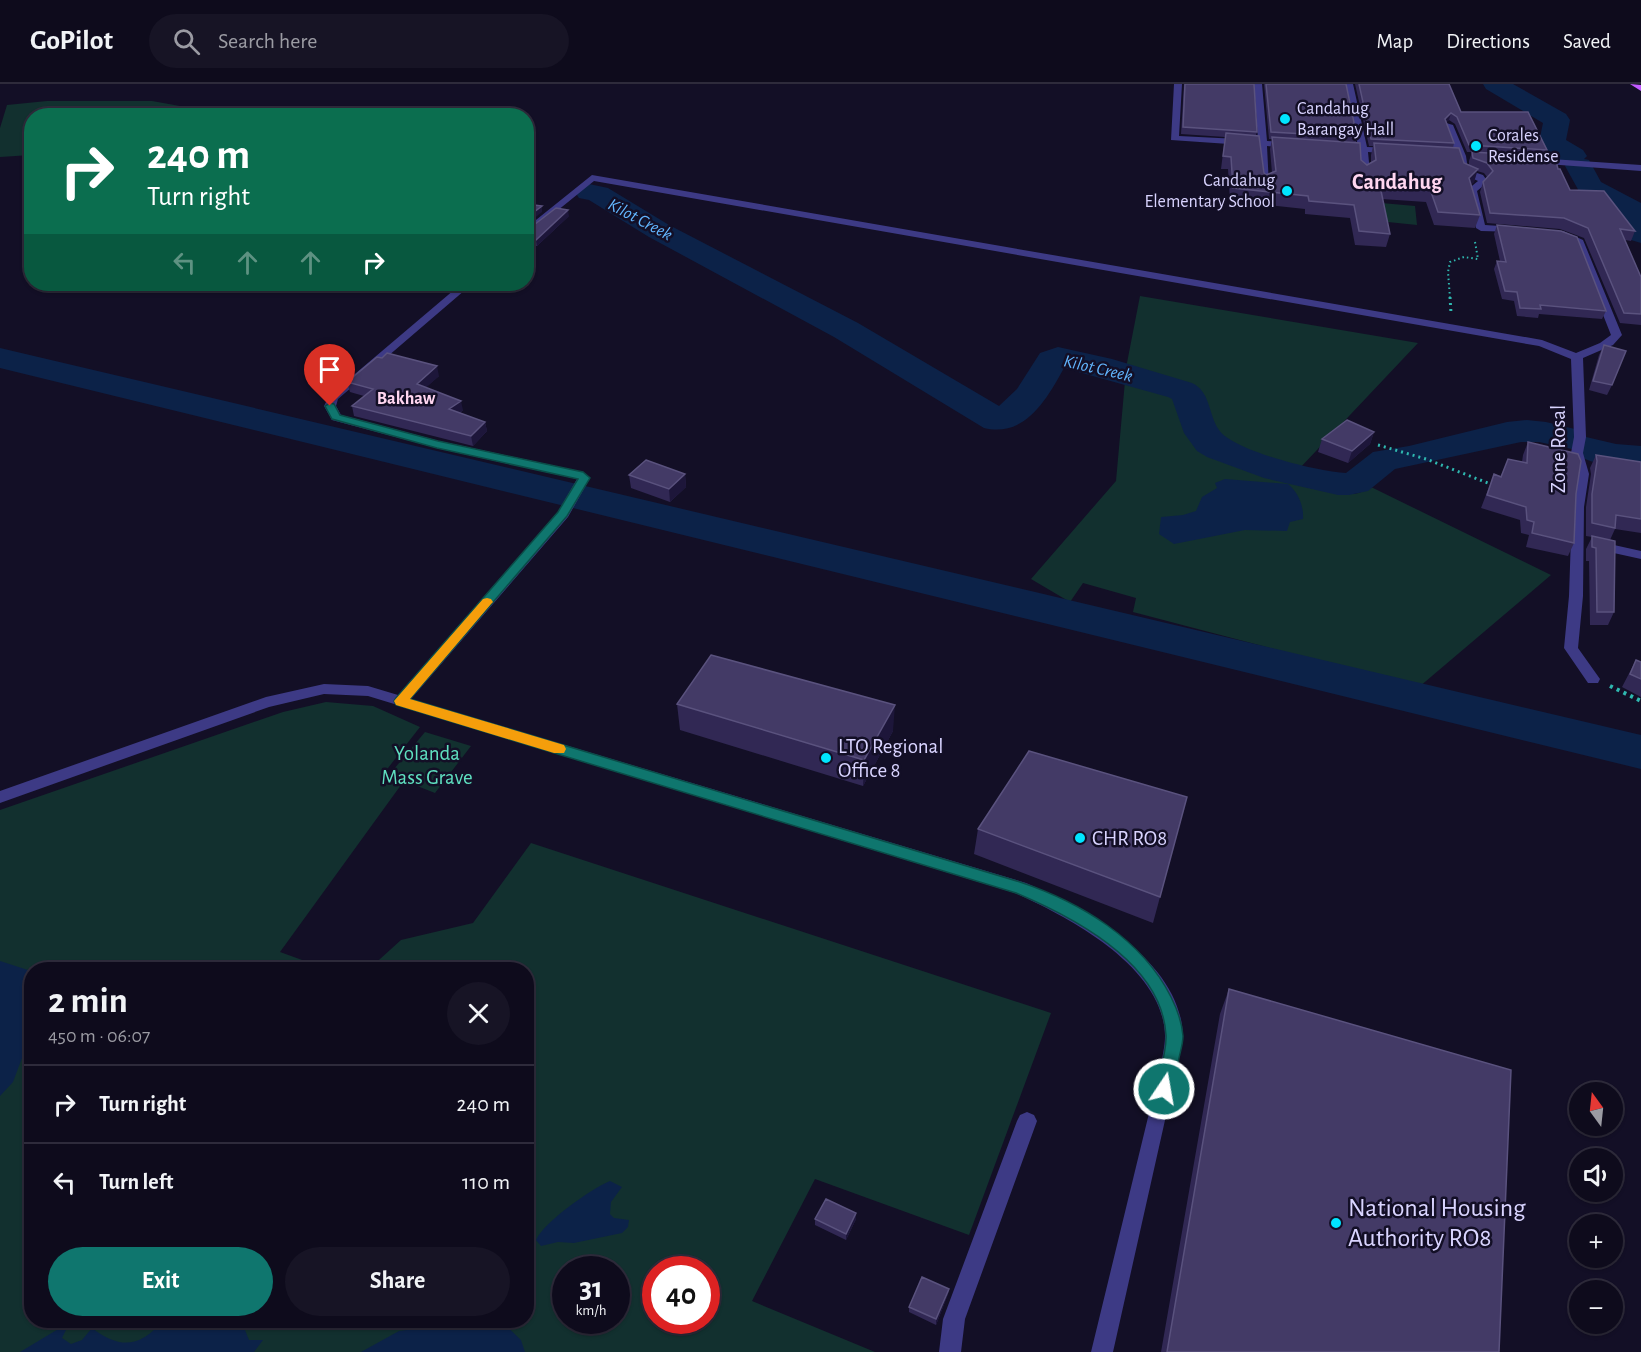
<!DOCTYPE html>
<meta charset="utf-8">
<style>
body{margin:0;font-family:"Alegreya Sans",sans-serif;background:#171425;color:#f1f3f6;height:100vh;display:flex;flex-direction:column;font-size:22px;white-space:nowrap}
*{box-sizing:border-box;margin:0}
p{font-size:20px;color:#9b9ba3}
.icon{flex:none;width:33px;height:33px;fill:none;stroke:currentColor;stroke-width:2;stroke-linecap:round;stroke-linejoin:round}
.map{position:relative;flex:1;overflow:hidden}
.sheet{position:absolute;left:24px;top:878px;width:510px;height:366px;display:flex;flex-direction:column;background:#0e0b1c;border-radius:24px;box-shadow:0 2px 4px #0004,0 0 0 2px #2e2b3b}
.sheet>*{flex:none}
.top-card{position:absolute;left:24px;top:24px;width:510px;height:183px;border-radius:24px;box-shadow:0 2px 4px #0004,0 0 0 2px #2e2b3b;background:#0b6e4f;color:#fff;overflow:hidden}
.needle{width:39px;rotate:345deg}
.controls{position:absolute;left:1569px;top:998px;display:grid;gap:12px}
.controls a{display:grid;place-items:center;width:54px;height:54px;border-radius:50%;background:#0e0b1c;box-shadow:0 2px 4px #0004,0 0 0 2px #2e2b3b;font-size:30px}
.speed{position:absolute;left:552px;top:1172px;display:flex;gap:12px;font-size:30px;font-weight:700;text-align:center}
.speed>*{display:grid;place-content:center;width:78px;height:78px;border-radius:50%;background:#0e0b1c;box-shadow:0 2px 4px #0004,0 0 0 2px #2e2b3b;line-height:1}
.speed small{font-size:15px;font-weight:400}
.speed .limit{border:9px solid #d22;background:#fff;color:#111}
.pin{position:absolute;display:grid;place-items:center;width:51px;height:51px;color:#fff;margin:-62px -26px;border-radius:50% 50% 50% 0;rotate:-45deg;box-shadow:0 0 6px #0007}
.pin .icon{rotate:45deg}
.me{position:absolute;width:66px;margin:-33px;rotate:12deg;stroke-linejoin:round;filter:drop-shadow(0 0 4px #0008)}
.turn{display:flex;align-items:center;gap:21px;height:126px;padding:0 24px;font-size:27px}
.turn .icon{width:78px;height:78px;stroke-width:2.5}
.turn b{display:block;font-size:42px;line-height:51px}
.lanes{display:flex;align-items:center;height:57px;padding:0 24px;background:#0003;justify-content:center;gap:30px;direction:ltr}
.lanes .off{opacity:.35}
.round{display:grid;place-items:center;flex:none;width:63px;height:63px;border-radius:32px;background:#171425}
.summary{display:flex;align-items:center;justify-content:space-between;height:102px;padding:0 24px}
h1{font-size:36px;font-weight:700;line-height:45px}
.button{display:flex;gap:12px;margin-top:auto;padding:12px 24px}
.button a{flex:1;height:69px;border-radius:36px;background:#0f766e;color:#fff;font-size:24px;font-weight:700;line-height:69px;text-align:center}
.button a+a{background:#171425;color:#f1f3f6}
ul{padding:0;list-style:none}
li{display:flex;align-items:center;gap:18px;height:78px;padding:0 24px;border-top:2px solid #2e2b3b}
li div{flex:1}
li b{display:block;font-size:22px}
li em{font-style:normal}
header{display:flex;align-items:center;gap:36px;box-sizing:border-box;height:84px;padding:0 30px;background:#0e0b1c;border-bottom:2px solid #2e2b3b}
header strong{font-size:28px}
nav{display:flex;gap:33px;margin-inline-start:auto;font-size:21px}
.search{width:420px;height:54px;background:#171425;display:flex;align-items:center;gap:15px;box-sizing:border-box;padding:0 21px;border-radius:33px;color:#9b9ba3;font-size:22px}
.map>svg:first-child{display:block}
.green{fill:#12302f;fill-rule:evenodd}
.water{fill:#0c2248}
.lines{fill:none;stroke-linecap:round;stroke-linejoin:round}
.river{fill:#0c2248;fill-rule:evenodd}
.path-far2{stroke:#2fb8b0;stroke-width:2;stroke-dasharray:1.5 3;stroke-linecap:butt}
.path-far1{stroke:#2fb8b0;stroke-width:3;stroke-dasharray:2 4;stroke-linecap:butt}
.path{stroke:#2fb8b0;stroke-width:4;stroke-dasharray:3 4.5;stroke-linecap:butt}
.minor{fill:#3d3a85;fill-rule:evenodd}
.major{fill:#c25bff;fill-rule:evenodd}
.wall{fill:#312854;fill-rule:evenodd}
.shaded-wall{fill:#1d163a}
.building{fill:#433a66;stroke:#5a527e;stroke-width:1.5}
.route{fill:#0f766e;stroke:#0a4d48;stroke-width:1.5}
.slow{fill:#f59e0b}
.poi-dot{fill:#00e5ff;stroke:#130f26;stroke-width:2}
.labels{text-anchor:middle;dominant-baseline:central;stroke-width:5;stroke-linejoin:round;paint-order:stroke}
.far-poi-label{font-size:18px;fill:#d9d4ff;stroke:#130f26;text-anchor:start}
.far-water-label{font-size:18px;font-style:italic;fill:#62b6ff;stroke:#130f26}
.far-neighbourhood-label{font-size:18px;font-weight:bold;fill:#ffd6f0;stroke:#130f26}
.street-label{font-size:21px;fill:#d9d4ff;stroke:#130f26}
.poi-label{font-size:21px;fill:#d9d4ff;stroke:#130f26;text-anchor:start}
.park-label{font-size:21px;fill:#5fe0c0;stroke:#130f26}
.far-district-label{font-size:22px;font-weight:bold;fill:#ffd6f0;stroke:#130f26}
.near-poi-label{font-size:26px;fill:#d9d4ff;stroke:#130f26;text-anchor:start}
</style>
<header>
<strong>GoPilot</strong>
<div class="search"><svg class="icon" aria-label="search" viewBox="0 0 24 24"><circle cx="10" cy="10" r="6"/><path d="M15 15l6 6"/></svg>Search here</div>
<nav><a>Map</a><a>Directions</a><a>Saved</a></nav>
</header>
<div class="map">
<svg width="1641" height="1268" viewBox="0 0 1641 1268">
<rect width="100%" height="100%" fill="#130f26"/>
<!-- green -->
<path class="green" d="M 47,17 L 152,17 L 230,31 L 32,32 L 31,71 L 0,73 L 0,44 L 7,21 Z
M 1359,117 L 1415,122 L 1417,141 L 1359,135 Z
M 1140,212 L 1418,259 L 1299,385 L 1259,373 L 1217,356 L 1199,308 L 1187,301 L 1126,284 Z
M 1125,297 L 1174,311 C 1180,325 1190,354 1201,364 C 1215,376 1334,411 1354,410 C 1360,409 1366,406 1371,403 L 1551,491 L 1419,603 L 1133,528 L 1136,514 L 1083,499 L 1070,518 L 1031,495 L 1116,397 Z
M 326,618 L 373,622 L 420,643 L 381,693 L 401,701 L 280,868 L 327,885 L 32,885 L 32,1236 L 526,1236 L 526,885 L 369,885 L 401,856 L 473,839 L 531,759 L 1051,929 L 969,1151 L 815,1095 L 752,1217 L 875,1268 L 0,1268 L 0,726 L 283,628 ZM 566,1185 L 616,1185 L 616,1236 L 566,1236 ZM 656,1185 L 706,1185 L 706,1236 L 656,1236 Z
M 425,648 L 471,662 L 435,709 L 389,691 Z"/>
<!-- water -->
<path class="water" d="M 1225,395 L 1288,400 C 1298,408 1304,422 1303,435 L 1290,438 L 1287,447 L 1245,446 L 1174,460 L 1159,450 L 1161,433 L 1183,431 L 1196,427 L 1202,413 L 1217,404 L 1215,399 Z
M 0,877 L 31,887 L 31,962 L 22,974 L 13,998 L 0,1012 Z
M 610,1097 L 622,1103 L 611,1118 L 610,1130 L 614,1134 L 629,1136 L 628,1143 L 622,1149 L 574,1159 L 558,1158 L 541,1162 L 536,1156 C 544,1138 591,1105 610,1097 Z
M 164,1236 L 234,1236 L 245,1246 L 249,1256 L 263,1256 L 254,1268 L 20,1268 L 70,1238 L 62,1254 L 71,1260 L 82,1256 L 92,1244 C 121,1266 140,1263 164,1236 Z
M 467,1236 L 500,1236 L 521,1256 L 525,1268 L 361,1268 L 399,1247 L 445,1241 L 464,1246 Z"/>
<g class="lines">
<!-- river -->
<path class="river" d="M 1483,0 L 1513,0 L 1566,30 L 1570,36 L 1566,56 L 1583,66 L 1587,72 L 1584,75 L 1589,76 L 1601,98 L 1641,119 L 1641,159 L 1631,156 L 1626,150 L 1623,133 L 1580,109 L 1565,82 L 1567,79 C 1555,75 1546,69 1539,58 L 1543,39 L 1486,5 Z
M 589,100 L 608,104 L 669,141 L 858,239 L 999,322 L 1017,305 L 1040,269 L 1058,263 L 1112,275 L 1192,299 C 1211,308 1208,330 1219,346 C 1233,367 1320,388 1346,389 L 1373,368 L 1409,362 L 1507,338 L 1527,336 L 1546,338 L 1583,347 L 1586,353 L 1616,360 L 1641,362 L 1641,384 C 1622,383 1584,382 1572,365 L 1539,358 L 1521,358 L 1395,385 L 1368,407 L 1349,411 L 1338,411 L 1264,394 L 1207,373 L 1197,367 L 1184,349 L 1172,315 L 1168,313 L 1064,284 C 1047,315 1025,354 984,344 L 834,253 L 649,153 L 589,116 L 579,114 L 575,108 L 579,102 Z
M 0,264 L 1641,651 L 1641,685 L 0,284 Z"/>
<!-- path-far2 -->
<path class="path-far2" d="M 1450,214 L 1448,188 L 1450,178 L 1464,173 L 1478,175 L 1475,158"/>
<!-- path-far1 -->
<path class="path-far1" d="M 1450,213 L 1451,229
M 1378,361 L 1426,375 L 1493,401"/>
<!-- path -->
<path class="path" d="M 1610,602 L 1641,617"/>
<!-- minor -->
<path class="minor" d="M 1174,0 L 1182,0 L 1179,52 L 1258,56 L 1254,0 L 1262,0 L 1267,57 L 1291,58 L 1295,61 L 1291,64 L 1267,62 L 1269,102 L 1261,100 L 1258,62 L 1171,56 Z
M 1345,0 L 1353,0 L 1367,63 L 1393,64 L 1398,67 L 1393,70 L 1368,68 L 1370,89 L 1365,92 L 1360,89 L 1359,68 L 1342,67 L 1338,64 L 1342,61 L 1358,62 Z
M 1446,39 L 1453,41 L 1466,72 L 1468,86 L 1483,91 L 1488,98 L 1477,107 L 1485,141 L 1515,143 L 1518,144 L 1518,148 L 1481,147 L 1476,144 L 1467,106 L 1478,97 L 1459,88 Z
M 1536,74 L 1641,81 L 1641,87 L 1533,79 L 1531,77 Z
M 592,91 L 1542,256 L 1576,269 L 1600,259 L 1611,251 L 1575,160 L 1555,149 L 1563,147 L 1583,156 L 1622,251 L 1613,261 L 1583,274 L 1586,353 L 1583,369 L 1589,390 L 1584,423 L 1583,512 L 1578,564 L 1600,595 L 1598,599 L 1588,599 L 1564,564 L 1569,512 L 1572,423 L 1577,390 L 1571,369 L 1574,353 L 1571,275 L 1539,262 L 594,97 L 526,152 L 526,144 Z
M 461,200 L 472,200 L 338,315 L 336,322 L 341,331 L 439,357 L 583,388 L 590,394 L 568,433 L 411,615 L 1026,799 C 1087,826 1184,878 1183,956 L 1113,1268 L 1091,1268 L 1160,984 C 1162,974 1165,963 1165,952 C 1164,883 1069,833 1015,809 L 368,612 L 324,610 L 269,623 L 0,719 L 0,707 L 266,613 L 324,600 L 368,602 L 398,611 L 558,428 L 577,395 L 437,364 L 332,336 L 324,322 L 329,312 Z
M 1596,457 L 1641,467 L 1641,475 L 1591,464 L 1589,461 Z
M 1027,1028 L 1034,1031 L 1037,1037 L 965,1235 L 961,1268 L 939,1268 L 943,1235 L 1017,1037 L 1020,1031 Z"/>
<!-- major -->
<path class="major" d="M 1630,0 L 1641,1 L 1641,7 Z"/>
</g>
<!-- wall -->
<path class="wall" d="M 1184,0 L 1254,0 L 1257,48 L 1256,51 L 1264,89 L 1266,91 L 1272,89 L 1270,65 L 1272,55 L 1269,55 L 1264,0 L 1346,0 L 1357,53 L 1356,58 L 1361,76 L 1367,81 L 1371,79 L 1371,71 L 1373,62 L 1369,62 L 1355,0 L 1449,0 L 1461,28 L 1547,66 L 1545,73 L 1558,85 L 1570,106 L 1635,147 L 1631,157 L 1625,156 L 1641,193 L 1641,241 L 1620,239 L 1584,154 L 1560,145 L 1487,139 L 1480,108 L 1483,98 L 1487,93 L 1484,89 L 1477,87 L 1474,98 L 1471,100 L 1480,131 L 1475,144 L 1434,141 L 1426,118 L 1382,115 L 1390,150 L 1386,163 L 1355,161 L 1350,134 L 1305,130 L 1305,125 L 1230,117 L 1228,85 L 1221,85 L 1225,53 L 1181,50 ZM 1449,36 L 1455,40 L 1467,68 L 1472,68 L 1469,77 L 1469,81 L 1464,79 L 1453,64 L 1454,59 L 1446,38 Z
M 569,132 L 537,162 L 534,162 L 526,147 Z
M 1497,141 L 1606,227 L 1602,235 L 1539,230 L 1538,234 L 1517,232 L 1514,217 L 1502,215 L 1494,185 L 1497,177 L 1500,177 L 1494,150 Z
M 1604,261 L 1612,301 L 1607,311 L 1589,306 L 1599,271 Z
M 439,292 L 426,303 L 463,326 L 460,329 L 485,338 L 487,347 L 473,362 L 354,332 L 352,322 L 364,312 L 350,308 L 347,298 Z
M 1374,348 L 1370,360 L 1348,379 L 1318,368 L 1322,355 Z
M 1528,358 L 1576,410 L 1574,459 L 1568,472 L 1526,463 L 1529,451 L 1521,449 L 1520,436 L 1481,424 L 1494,390 L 1501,392 L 1508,375 L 1522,378 L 1523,371 Z
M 1596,371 L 1641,378 L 1641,449 L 1615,445 L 1610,456 L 1614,528 L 1608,541 L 1590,541 L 1589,477 L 1586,477 L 1586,465 L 1592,453 L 1586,452 L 1586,423 L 1591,390 L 1590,384 Z
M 685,390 L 686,403 L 670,418 L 631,404 L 629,391 Z
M 1636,576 L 1641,578 L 1641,613 L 1622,603 Z
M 677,620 L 893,647 L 863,702 L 680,646 Z
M 1187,713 L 1153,839 L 974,770 L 978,745 Z
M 1229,905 L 1499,1268 L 1161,1268 L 1220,930 Z
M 815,1135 L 856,1135 L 846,1156 L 815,1141 Z
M 949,1205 L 948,1210 L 936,1241 L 909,1228 L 909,1223 Z"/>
<!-- shaded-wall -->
<path class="shaded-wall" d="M 1451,29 L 1449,36 L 1443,42 L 1445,35 Z
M 1478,85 L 1474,98 L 1465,107 L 1469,94 Z
M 542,122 L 542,128 L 526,141 L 526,134 Z
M 568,126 L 569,132 L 537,162 L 536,156 Z
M 533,156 L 534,162 L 526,169 L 526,162 Z
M 437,282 L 439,292 L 419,310 L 417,300 Z
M 461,317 L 463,326 L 451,335 L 449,325 Z
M 485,338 L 487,347 L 473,362 L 471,352 Z
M 1374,348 L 1370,360 L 1348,379 L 1352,367 Z
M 685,390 L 686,403 L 670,418 L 669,405 Z
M 895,621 L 893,647 L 863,702 L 864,676 Z
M 856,1129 L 856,1135 L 846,1156 L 846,1150 Z
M 949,1205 L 948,1210 L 936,1241 L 936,1235 Z"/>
<!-- building -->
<path class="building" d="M 1185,0 L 1254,0 L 1257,48 L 1183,43 Z
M 1266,0 L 1346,0 L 1357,53 L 1271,48 Z
M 1359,0 L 1449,0 L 1461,28 L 1528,28 L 1547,66 L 1469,61 L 1457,33 L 1451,29 L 1445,35 L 1454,59 L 1371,55 Z
M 1226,49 L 1259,52 L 1264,89 L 1266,91 L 1276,87 L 1272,53 L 1360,59 L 1361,76 L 1367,81 L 1376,76 L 1374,59 L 1459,64 L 1464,79 L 1478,85 L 1469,94 L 1480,131 L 1438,128 L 1430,105 L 1380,102 L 1390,150 L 1359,147 L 1354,121 L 1309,117 L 1308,112 L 1233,104 L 1231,73 L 1223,72 Z
M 1472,68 L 1555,73 L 1558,85 L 1560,85 L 1570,106 L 1604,107 L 1635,147 L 1620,145 L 1641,193 L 1641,230 L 1624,229 L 1588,144 L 1564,134 L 1490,129 L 1483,98 L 1493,87 L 1487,79 L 1473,74 Z
M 526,120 L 542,122 L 526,134 Z
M 556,124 L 568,126 L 536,156 L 533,156 L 526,162 L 526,147 Z
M 1497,141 L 1561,147 L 1577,153 L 1606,227 L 1540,221 L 1541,225 L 1520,224 L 1517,208 L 1505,207 L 1497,177 L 1506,178 Z
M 1604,261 L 1626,267 L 1612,301 L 1593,297 Z
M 387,269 L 437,282 L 417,300 L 461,317 L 449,325 L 485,338 L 471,352 L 352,322 L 373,305 L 347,298 L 377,273 L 382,274 Z
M 1347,336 L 1374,348 L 1352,367 L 1322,355 Z
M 1528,358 L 1578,370 L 1581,377 L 1576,410 L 1574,459 L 1532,449 L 1534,438 L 1527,436 L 1526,423 L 1487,411 L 1494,390 L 1501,393 L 1508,375 L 1527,379 Z
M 1596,371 L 1641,378 L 1641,435 L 1616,431 L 1615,444 L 1592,439 L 1592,410 L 1597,377 Z
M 646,376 L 685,390 L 669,405 L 629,391 Z
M 1592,452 L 1615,457 L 1614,528 L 1597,528 L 1596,464 L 1592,463 Z
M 711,571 L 895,621 L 864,676 L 677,620 Z
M 1636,576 L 1641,578 L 1641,595 L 1630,590 Z
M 1029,667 L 1187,713 L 1160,813 L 978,745 Z
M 1229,905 L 1511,986 L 1499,1268 L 1167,1268 Z
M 826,1115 L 856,1129 L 846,1150 L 815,1135 Z
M 922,1193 L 949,1205 L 936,1235 L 909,1223 Z"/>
<!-- route -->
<path class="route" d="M 330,319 L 334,320 L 340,331 L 438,357 L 583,388 L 590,394 L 567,432 L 410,615 L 1020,798 C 1080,818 1142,855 1171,913 C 1177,925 1182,938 1183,952 C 1183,961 1179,971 1178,980 C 1176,990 1175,1001 1170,1011 L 1164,1013 L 1158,1011 L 1156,1005 C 1159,989 1167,968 1166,951 C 1162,879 1073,833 1016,809 L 396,621 L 394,617 L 396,614 L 558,428 L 578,395 L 437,364 L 332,335 L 325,322 Z"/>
<!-- slow -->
<path class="slow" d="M 487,514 L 491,515 L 493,518 L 491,520 L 410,615 L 564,661 L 566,665 L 564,669 L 554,669 L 396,621 L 394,617 L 483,515 Z"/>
<!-- markers -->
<g class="poi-dot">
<circle cx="1285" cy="35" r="6"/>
<circle cx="1476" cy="62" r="6"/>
<circle cx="1287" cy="107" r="6"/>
<circle cx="826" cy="674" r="6"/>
<circle cx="1080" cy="754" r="6"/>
<circle cx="1336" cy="1139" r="6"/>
</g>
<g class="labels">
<!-- far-poi labels -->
<g class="far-poi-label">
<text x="1297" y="25">Candahug<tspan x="1297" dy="21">Barangay Hall</tspan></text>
<text x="1488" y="52">Corales<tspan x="1488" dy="21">Residense</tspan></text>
<text x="1275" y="97" text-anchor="end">Candahug<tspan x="1275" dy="21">Elementary School</tspan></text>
</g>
<!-- far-water labels -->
<g class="far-water-label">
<text transform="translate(640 136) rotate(28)">Kilot Creek</text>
<text transform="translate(1098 285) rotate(13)">Kilot Creek</text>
</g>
<!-- far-neighbourhood labels -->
<g class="far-neighbourhood-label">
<text x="406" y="315">Bakhaw</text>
</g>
<!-- street labels -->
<g class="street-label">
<text transform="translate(1558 365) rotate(-90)">Zone Rosal</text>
</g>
<!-- poi labels -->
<g class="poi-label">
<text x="838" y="662">LTO Regional<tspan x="838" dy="24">Office 8</tspan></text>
<text x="1092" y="754">CHR RO8</text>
</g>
<!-- park labels -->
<g class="park-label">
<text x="427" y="669">Yolanda<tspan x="427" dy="24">Mass Grave</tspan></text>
</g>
<!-- far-district labels -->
<g class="far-district-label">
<text x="1397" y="98">Candahug</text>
</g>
<!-- near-poi labels -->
<g class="near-poi-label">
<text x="1348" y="1124">National Housing<tspan x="1348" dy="30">Authority RO8</tspan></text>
</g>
</g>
</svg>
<div class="controls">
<a><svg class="needle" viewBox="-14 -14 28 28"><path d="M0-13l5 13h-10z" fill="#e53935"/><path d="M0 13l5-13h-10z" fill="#9b9ba3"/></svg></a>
<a><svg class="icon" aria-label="sound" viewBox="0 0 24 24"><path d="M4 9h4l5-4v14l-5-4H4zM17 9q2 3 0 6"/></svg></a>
<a>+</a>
<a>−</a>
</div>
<div class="speed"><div>31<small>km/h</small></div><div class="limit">40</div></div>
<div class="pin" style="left:330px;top:322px;background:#d93025"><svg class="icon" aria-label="arrive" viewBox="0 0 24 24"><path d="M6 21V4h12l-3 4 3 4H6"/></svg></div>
<svg class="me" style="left:1164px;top:1005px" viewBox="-20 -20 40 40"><circle r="17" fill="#0f766e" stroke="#fff" stroke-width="3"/><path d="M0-11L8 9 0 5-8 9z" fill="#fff"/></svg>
<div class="top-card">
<div class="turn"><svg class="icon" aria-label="right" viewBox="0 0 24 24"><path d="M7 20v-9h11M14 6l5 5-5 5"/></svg><div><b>240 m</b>Turn right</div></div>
<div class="lanes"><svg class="icon off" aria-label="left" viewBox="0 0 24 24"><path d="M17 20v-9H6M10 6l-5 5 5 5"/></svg><svg class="icon off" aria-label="ahead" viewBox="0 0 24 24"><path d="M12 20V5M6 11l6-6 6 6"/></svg><svg class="icon off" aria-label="ahead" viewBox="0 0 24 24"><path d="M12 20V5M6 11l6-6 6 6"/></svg><svg class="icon" aria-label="right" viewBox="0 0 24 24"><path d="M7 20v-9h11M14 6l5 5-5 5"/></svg></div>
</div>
<section class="sheet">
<div class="summary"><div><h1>2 min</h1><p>450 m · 06:07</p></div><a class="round"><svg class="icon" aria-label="close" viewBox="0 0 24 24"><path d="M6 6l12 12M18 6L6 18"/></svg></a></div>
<ul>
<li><svg class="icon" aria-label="right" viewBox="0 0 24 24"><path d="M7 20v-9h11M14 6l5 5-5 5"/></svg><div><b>Turn right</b></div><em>240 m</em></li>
<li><svg class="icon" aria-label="left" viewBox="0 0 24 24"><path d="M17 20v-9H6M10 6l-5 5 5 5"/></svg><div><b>Turn left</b></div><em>110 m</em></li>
</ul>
<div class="button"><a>Exit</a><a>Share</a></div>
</section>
</div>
